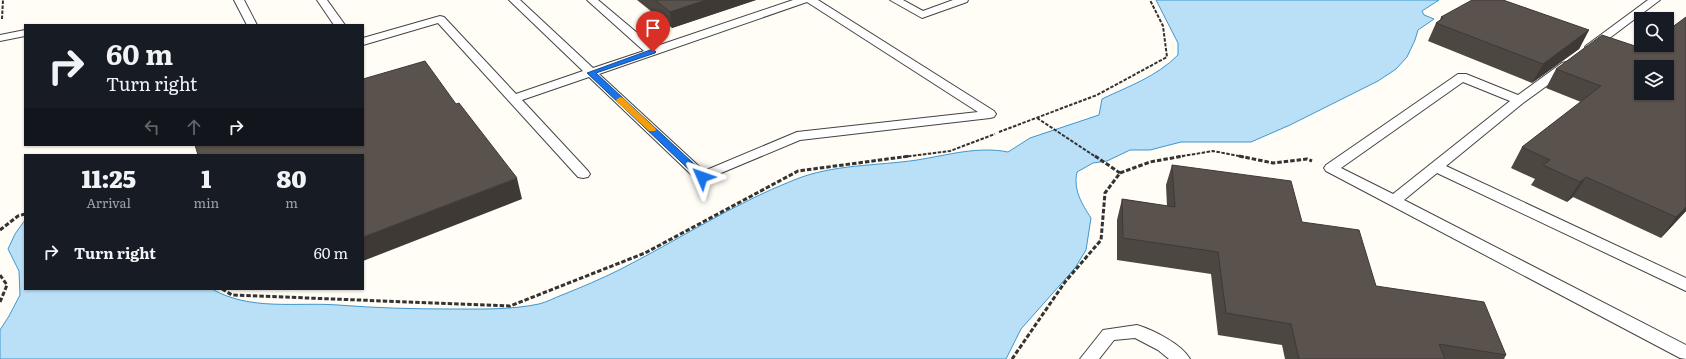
<!DOCTYPE html>
<style>
body{margin:0;font-family:Literata,serif;background:#20242c;color:#f1f3f6;height:100vh;display:flex;flex-direction:column;font-size:15px;white-space:nowrap}
*{box-sizing:border-box;margin:0}
p{font-size:13px;color:#9ea1a6}
.icon{flex:none;width:22px;height:22px;fill:none;stroke:currentColor;stroke-width:2;stroke-linecap:round;stroke-linejoin:round}
.map{position:relative;flex:1;overflow:hidden}
.panel{position:absolute;left:24px;top:154px;width:340px;height:136px;display:flex;flex-direction:column;background:#171b24;border-radius:0px;box-shadow:0 1px 3px #0004}
.panel>*{flex:none}
.top-card{position:absolute;left:24px;top:24px;width:340px;height:122px;border-radius:0px;box-shadow:0 1px 3px #0004;background:#171b24;color:#f1f3f6;overflow:hidden}
.buttons{position:absolute;left:1634px;top:12px;display:grid;gap:8px}
.buttons a{display:grid;place-items:center;width:40px;height:40px;border-radius:0px;background:#171b24;box-shadow:0 1px 3px #0004;font-size:20px}
.pin{position:absolute;display:grid;place-items:center;width:34px;height:34px;color:#fff;margin:-41px -17px;border-radius:50% 50% 50% 0;rotate:-45deg;box-shadow:0 0 4px #0007}
.pin .icon{rotate:45deg}
.me{position:absolute;width:44px;margin:-22px;rotate:313deg;stroke-linejoin:round;filter:drop-shadow(0 0 3px #0008)}
.turn{display:flex;align-items:center;gap:14px;height:84px;padding:0 16px;font-size:18px}
.turn .icon{width:52px;height:52px;stroke-width:2.5}
.turn b{display:block;font-size:28px;line-height:34px}
.lanes{display:flex;align-items:center;height:38px;padding:0 16px;background:#0003;justify-content:center;gap:20px;direction:ltr}
.lanes .off{opacity:.35}
.eta{display:flex;justify-content:space-evenly;align-items:center;height:68px;text-align:center}
.eta b{font-size:24px;font-weight:800;line-height:28px}
ul{padding:0;list-style:none}
li{display:flex;align-items:center;gap:12px;height:60px;padding:0 16px}
li div{flex:1}
li b{display:block;font-size:15px}
li em{font-style:normal}
.map>svg:first-child{display:block}
.water{fill:#b9e0f7;stroke:#3f96cf}
.lines{fill:none;stroke-linecap:round;stroke-linejoin:round}
.service-casing{stroke:#444;stroke-width:2}
.path-far1{stroke:#333;stroke-width:2;stroke-dasharray:3.5 1.5;stroke-linecap:butt}
.path{stroke:#333;stroke-width:3;stroke-dasharray:4.5 2;stroke-linecap:butt}
.service{fill:#fff;fill-rule:evenodd}
.wall{fill:#4d4742}
.shaded-wall{fill:#3f3936}
.building{fill:#5a524d;stroke:#3f3936;fill-rule:evenodd}
.route{fill:#1a73e8;stroke:#114b97}
.slow{fill:#f59e0b}
</style>
<div class="map">
<svg width="1686" height="359" viewBox="0 0 1686 359">
<rect width="100%" height="100%" fill="#fffdf5"/>
<!-- water -->
<path class="water" d="M 1156,0 L 1439,0 L 1422,11 L 1424,15 L 1434,19 L 1418,30 L 1415,40 L 1407,57 L 1396,69 L 1378,81 L 1290,125 L 1251,142 L 1181,142 L 1150,150 L 1130,150 L 1107,161 L 1093,163 L 1077,172 C 1073,190 1082,204 1091,218 L 1086,250 L 1075,268 L 1021,329 L 1006,359 L 0,359 L 0,330 L 9,316 L 20,295 L 19,271 L 8,249 L 15,234 L 25,220 L 25,289 L 212,289 C 250,311 296,302 338,305 C 376,308 413,309 451,309 C 480,309 510,310 539,304 C 547,302 554,298 562,295 C 582,287 601,279 619,270 C 678,240 733,204 794,180 C 833,164 877,166 917,160 C 948,155 978,146 1008,152 L 1030,138 L 1099,115 L 1102,99 C 1129,86 1156,77 1178,55 L 1178,43 Z"/>
<g class="lines">
<!-- service casing -->
<g class="service-casing">
<path id="service" d="M 234,0 L 244,0 L 257,25 L 247,25 Z
M 317,0 L 327,0 L 345,25 L 334,25 Z
M 509,0 L 520,0 L 593,68 L 644,51 L 587,0 L 598,0 L 654,47 L 793,0 L 818,0 L 994,111 L 996,114 L 994,117 L 990,118 L 800,140 L 702,181 L 697,180 L 589,77 L 522,100 L 588,171 L 590,174 L 588,177 L 583,178 L 578,177 L 438,23 L 363,45 L 363,38 L 440,16 L 444,17 L 516,94 L 583,71 ZM 807,2 L 978,112 L 797,132 L 704,171 L 599,74 Z
M 890,0 L 903,0 L 923,11 L 953,0 L 968,0 L 967,2 L 922,18 Z
M 1648,0 L 1660,0 L 1595,49 L 1587,49 L 1585,47 L 1587,45 Z
M 25,30 L 25,36 L 0,41 L 0,35 Z
M 1566,62 L 1570,63 L 1572,66 L 1570,69 L 1523,103 L 1446,166 L 1686,278 L 1686,291 L 1437,173 L 1404,200 L 1686,345 L 1686,359 L 1680,358 L 1326,171 L 1324,168 L 1326,165 L 1458,74 L 1466,74 L 1518,95 L 1562,63 ZM 1463,82 L 1510,101 L 1393,194 L 1341,168 Z
M 1137,325 C 1153,330 1182,344 1190,359 L 1169,359 L 1158,350 L 1135,338 L 1114,340 L 1099,359 L 1080,359 L 1103,330 Z"/>
</g>
<!-- path-far1 -->
<path class="path-far1" d="M 2,19 L 3,0
M 1037,118 L 1096,157
M 999,132 L 1097,95 L 1167,57 L 1163,26 L 1150,0
M 903,157 L 950,151 L 995,134
M 1177,157 L 1213,151 L 1244,157"/>
<!-- path -->
<path class="path" d="M 1095,156 L 1120,173
M 1239,156 L 1273,163 L 1307,159 L 1312,161
M 0,230 L 18,216 L 25,214
M 0,275 L 7,285 L 0,302
M 222,289 L 232,295 L 510,306 L 645,253 L 798,171 L 910,156
M 1012,359 L 1065,282 L 1101,240 L 1105,193 L 1120,173 L 1150,162 L 1183,156"/>
<!-- service -->
<use href="#service" class="service"/>
</g>
<!-- wall -->
<path class="wall" d="M 637,0 L 756,0 L 672,28 Z
M 1441,17 L 1589,30 L 1579,49 L 1532,83 L 1428,41 L 1436,23 L 1440,20 Z
M 1686,17 L 1686,211 L 1661,238 L 1573,197 L 1567,202 L 1531,185 L 1535,179 L 1511,168 L 1522,147 L 1581,102 L 1546,88 L 1556,69 L 1644,49 Z
M 1172,165 L 1302,222 L 1376,286 L 1506,355 L 1504,359 L 1285,359 L 1282,345 L 1218,335 L 1211,274 L 1117,260 L 1117,220 L 1122,199 L 1167,206 L 1166,185 Z"/>
<!-- shaded-wall -->
<path class="shaded-wall" d="M 706,0 L 756,0 L 672,28 L 670,12 Z
M 1589,30 L 1579,49 L 1532,83 L 1543,64 Z
M 1586,177 L 1573,197 L 1567,202 L 1580,182 Z
M 517,178 L 522,199 L 363,261 L 363,237 Z
M 1686,207 L 1686,211 L 1661,238 L 1676,217 Z"/>
<!-- building -->
<path class="building" d="M 655,0 L 706,0 L 670,12 Z
M 1472,0 L 1503,0 L 1589,30 L 1543,64 L 1436,23 L 1443,18 L 1441,17 Z
M 1686,17 L 1686,207 L 1676,217 L 1586,177 L 1580,182 L 1543,165 L 1550,160 L 1522,147 L 1601,86 L 1556,69 L 1602,35 L 1644,49 L 1649,45 L 1667,45 L 1667,31 ZM 1641,67 L 1667,67 L 1667,93 L 1641,93 Z
M 425,61 L 456,104 L 459,103 L 517,178 L 363,237 L 363,155 L 198,155 L 195,145 L 363,145 L 363,79 Z
M 1172,165 L 1291,181 L 1302,222 L 1359,230 L 1376,286 L 1484,302 L 1506,355 L 1439,344 L 1445,359 L 1299,359 L 1291,324 L 1226,313 L 1218,252 L 1123,238 L 1122,199 L 1175,207 Z"/>
<!-- route -->
<path class="route" d="M 653,49 L 656,52 L 655,53 L 596,73 L 706,175 L 707,177 L 706,179 L 699,179 L 587,73 Z"/>
<!-- slow -->
<path class="slow" d="M 620,97 L 623,98 L 655,128 L 656,130 L 655,131 L 649,131 L 617,102 L 616,100 Z"/>
</svg>
<div class="buttons">
<a><svg class="icon" aria-label="search" viewBox="0 0 24 24"><circle cx="10" cy="10" r="6"/><path d="M15 15l6 6"/></svg></a>
<a><svg class="icon" aria-label="layers" viewBox="0 0 24 24"><path d="M12 4l9 5-9 5-9-5zM3 14l9 5 9-5"/></svg></a>
</div>
<div class="pin" style="left:653px;top:52px;background:#d93025"><svg class="icon" aria-label="arrive" viewBox="0 0 24 24"><path d="M6 21V4h12l-3 4 3 4H6"/></svg></div>
<svg class="me" style="left:702px;top:177px" viewBox="-20 -20 40 40"><path d="M0-17L14 15 0 8-14 15z" fill="#1a73e8" stroke="#fff" stroke-width="4"/></svg>
<div class="top-card">
<div class="turn"><svg class="icon" aria-label="right" viewBox="0 0 24 24"><path d="M7 20v-9h11M14 6l5 5-5 5"/></svg><div><b>60 m</b>Turn right</div></div>
<div class="lanes"><svg class="icon off" aria-label="left" viewBox="0 0 24 24"><path d="M17 20v-9H6M10 6l-5 5 5 5"/></svg><svg class="icon off" aria-label="ahead" viewBox="0 0 24 24"><path d="M12 20V5M6 11l6-6 6 6"/></svg><svg class="icon" aria-label="right" viewBox="0 0 24 24"><path d="M7 20v-9h11M14 6l5 5-5 5"/></svg></div>
</div>
<section class="panel">
<div class="eta">
<div><b>11:25</b><p>Arrival</p></div>
<div><b>1</b><p>min</p></div>
<div><b>80</b><p>m</p></div>
</div>
<ul>
<li><svg class="icon" aria-label="right" viewBox="0 0 24 24"><path d="M7 20v-9h11M14 6l5 5-5 5"/></svg><div><b>Turn right</b></div><em>60 m</em></li>
</ul>
</section>
</div>
